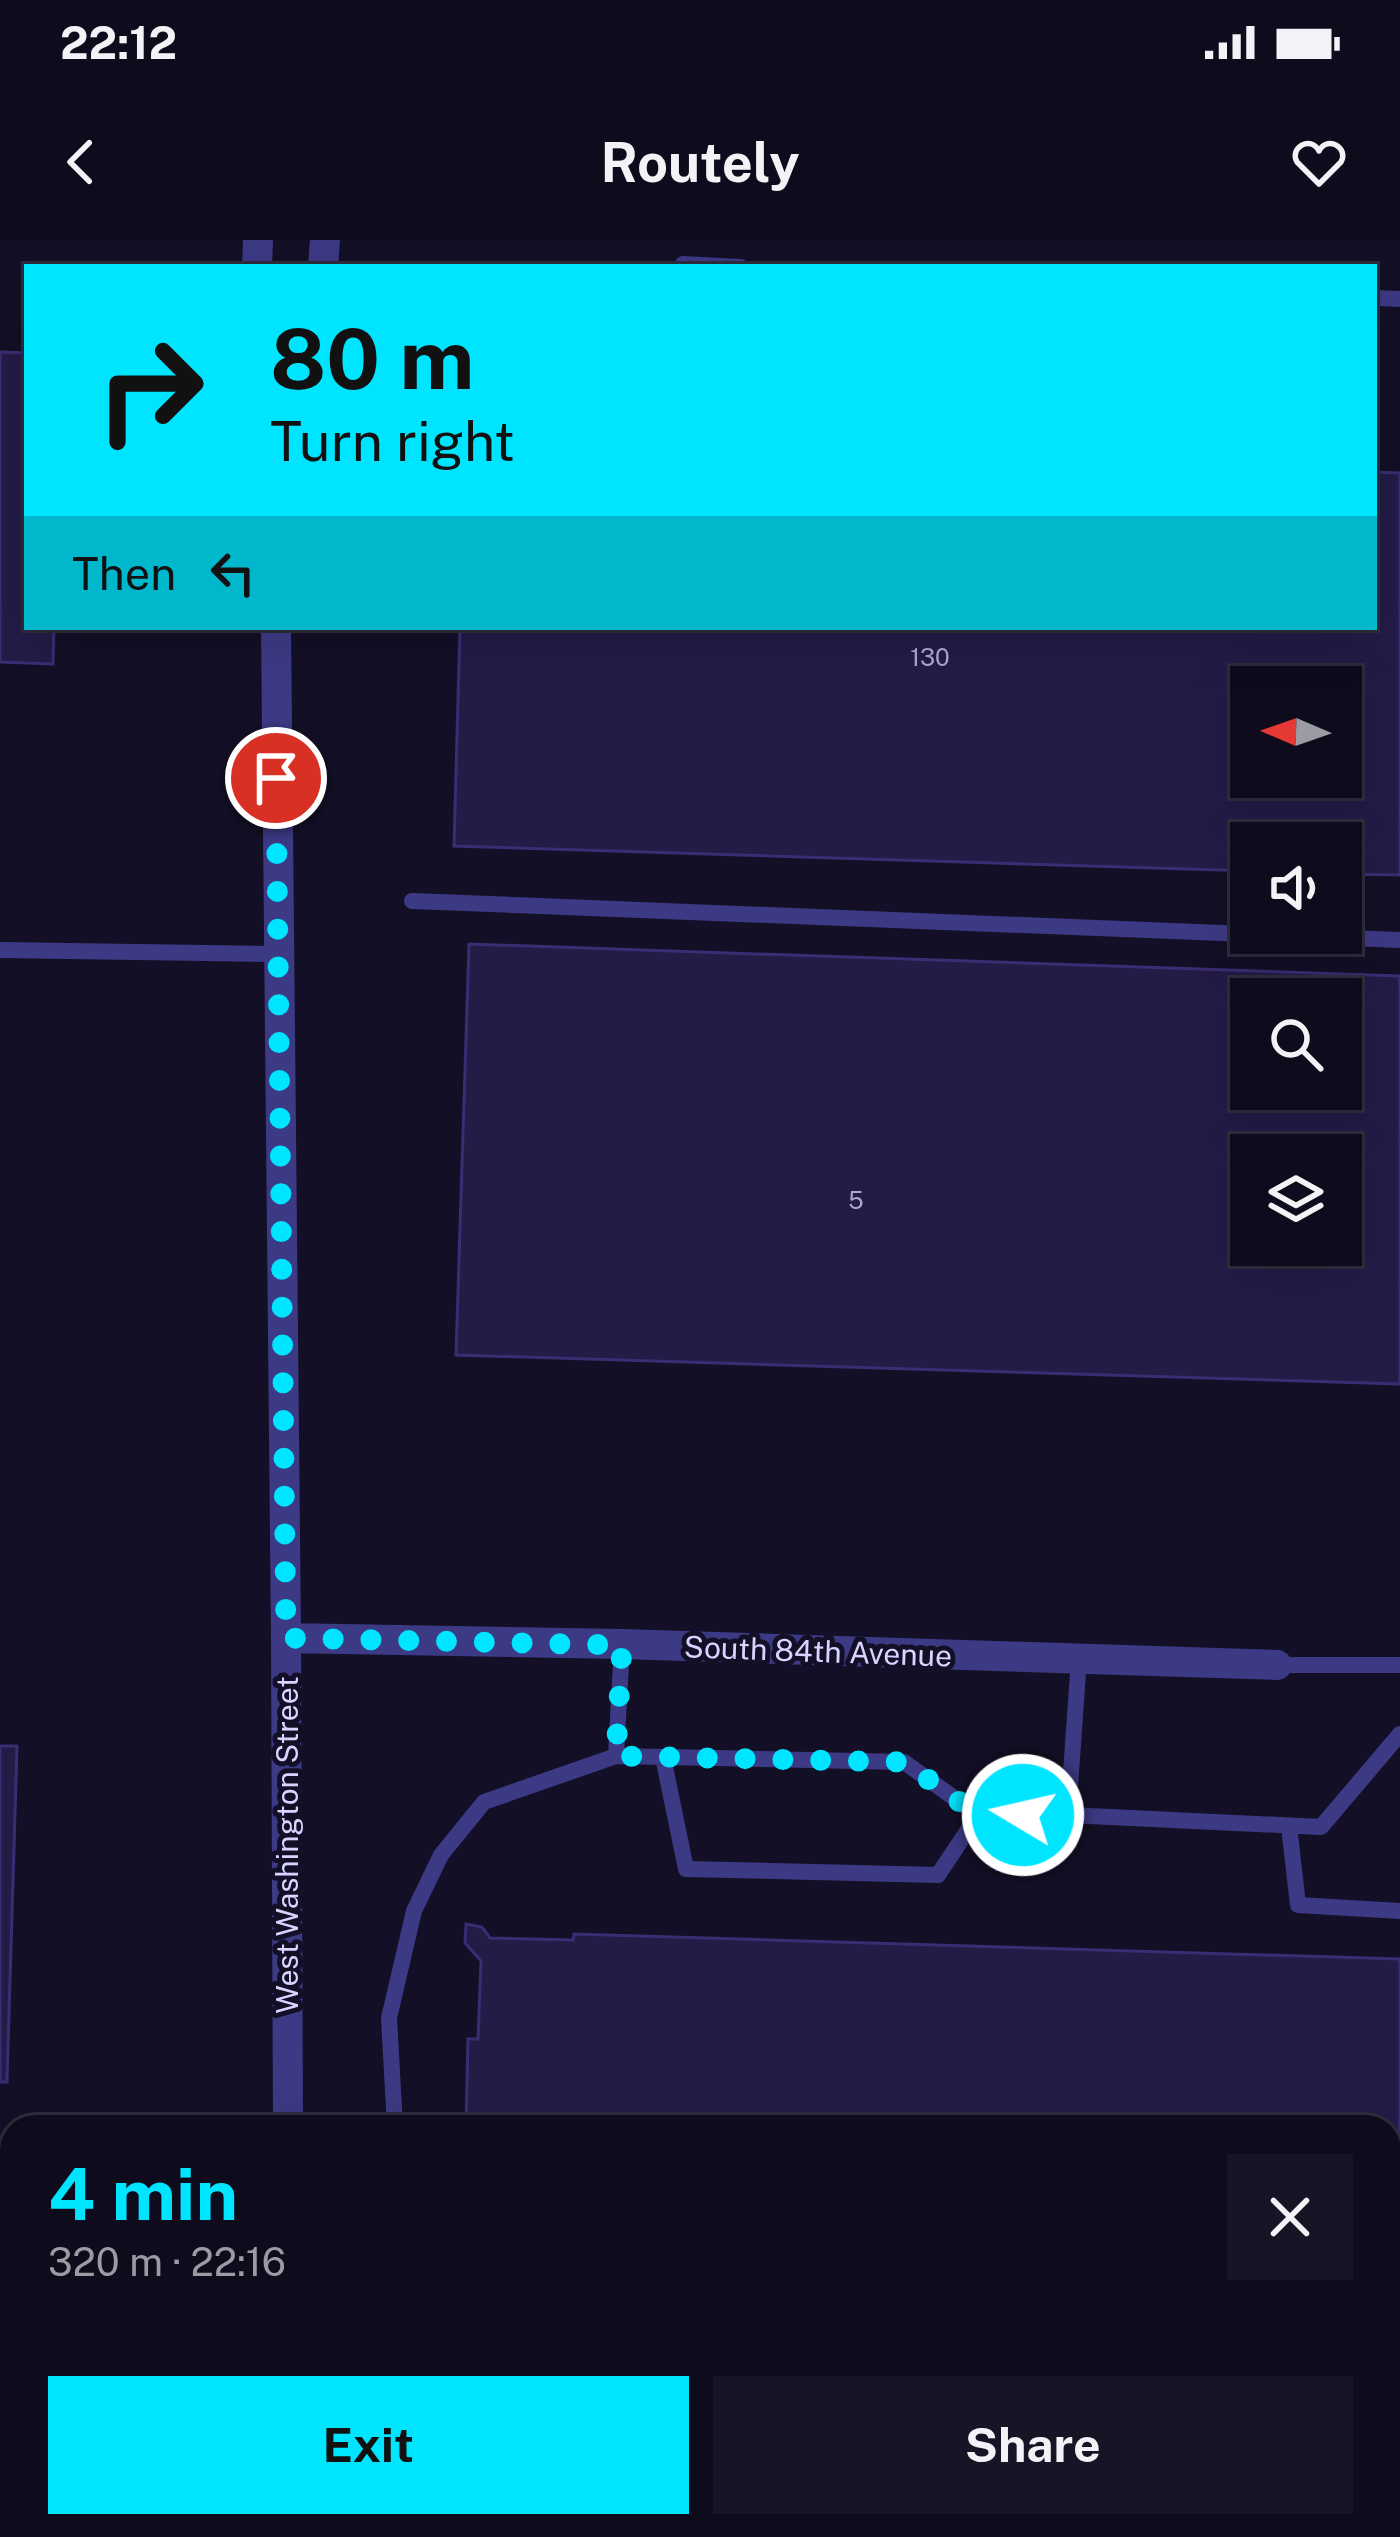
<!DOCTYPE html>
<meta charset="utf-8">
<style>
body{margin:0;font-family:"Public Sans",sans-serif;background:#171425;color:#f1f3f6;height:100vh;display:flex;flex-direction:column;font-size:45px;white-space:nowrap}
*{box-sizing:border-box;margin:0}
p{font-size:39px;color:#9b9ba3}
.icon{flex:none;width:66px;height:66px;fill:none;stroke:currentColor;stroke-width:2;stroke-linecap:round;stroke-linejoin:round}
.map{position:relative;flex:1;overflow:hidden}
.details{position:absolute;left:0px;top:1875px;width:1401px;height:423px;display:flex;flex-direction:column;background:#0e0b1c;border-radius:36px 36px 0 0;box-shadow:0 12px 48px #0002,0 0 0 3px #2e2b3b}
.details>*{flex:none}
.guide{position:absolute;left:24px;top:24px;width:1353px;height:366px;border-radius:0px;box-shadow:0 12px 48px #0002,0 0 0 3px #2e2b3b;background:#00e5ff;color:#111;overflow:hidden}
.needle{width:78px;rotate:272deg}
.fabs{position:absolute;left:1230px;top:426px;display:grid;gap:24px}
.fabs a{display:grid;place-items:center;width:132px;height:132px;border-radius:0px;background:#0e0b1c;box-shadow:0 12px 48px #0002,0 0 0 3px #2e2b3b;font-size:60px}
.pin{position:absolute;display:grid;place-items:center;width:102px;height:102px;color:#fff;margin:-51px;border:6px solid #fff;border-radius:50%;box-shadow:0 3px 12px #0007}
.me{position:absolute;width:132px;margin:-66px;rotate:279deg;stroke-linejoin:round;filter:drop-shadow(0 0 9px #0008)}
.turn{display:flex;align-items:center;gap:42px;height:252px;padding:0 48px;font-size:54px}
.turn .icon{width:156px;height:156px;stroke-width:2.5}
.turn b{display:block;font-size:84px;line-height:102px}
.then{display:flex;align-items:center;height:114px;padding:0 48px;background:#0003;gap:24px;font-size:45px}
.round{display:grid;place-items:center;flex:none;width:126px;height:126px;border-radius:0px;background:#171425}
.headline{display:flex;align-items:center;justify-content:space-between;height:204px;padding:0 48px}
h1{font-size:72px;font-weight:700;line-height:90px;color:#00e5ff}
.button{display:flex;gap:24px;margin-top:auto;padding:24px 48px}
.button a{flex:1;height:138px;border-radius:0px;background:#00e5ff;color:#111;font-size:48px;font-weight:700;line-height:138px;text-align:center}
.button a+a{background:#171425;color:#f1f3f6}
.status{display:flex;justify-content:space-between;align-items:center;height:84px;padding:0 60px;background:#0e0b1c;direction:ltr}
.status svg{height:33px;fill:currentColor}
header{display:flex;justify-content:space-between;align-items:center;height:156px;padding:0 48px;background:#0e0b1c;font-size:54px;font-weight:700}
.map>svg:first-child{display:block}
.building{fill:#241b47;stroke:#3b2d73;stroke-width:3;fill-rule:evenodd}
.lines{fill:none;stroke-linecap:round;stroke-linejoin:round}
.service{stroke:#3d3a85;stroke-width:16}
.minor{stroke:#3d3a85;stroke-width:30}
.rail-casing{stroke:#00e5ff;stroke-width:14}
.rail{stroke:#130f26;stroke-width:9;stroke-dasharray:27;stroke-linecap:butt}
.route{stroke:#00e5ff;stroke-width:21;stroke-dasharray:0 37.8}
.labels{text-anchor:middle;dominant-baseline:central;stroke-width:10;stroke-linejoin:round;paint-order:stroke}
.number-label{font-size:24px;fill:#aca6d1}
.street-label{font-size:30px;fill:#d9d4ff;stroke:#130f26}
</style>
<div class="status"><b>22:12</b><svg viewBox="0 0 49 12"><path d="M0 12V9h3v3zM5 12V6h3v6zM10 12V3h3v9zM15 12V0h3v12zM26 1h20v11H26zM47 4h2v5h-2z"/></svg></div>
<header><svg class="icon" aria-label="back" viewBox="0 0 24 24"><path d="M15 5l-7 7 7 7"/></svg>Routely<svg class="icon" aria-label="heart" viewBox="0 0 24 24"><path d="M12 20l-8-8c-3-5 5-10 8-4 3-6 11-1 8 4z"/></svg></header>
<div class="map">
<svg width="1400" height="2297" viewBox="0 0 1400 2297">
<rect width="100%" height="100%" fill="#130f26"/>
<!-- building -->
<path class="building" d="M 0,112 L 27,113 L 27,387 L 54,387 L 53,424 L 0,422 Z
M 1374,232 L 1400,233 L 1400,635 L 1341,634 L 1341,603 L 1251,603 L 1251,631 L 454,606 L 460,387 L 1374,387 ZM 1251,447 L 1341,447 L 1341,537 L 1251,537 Z
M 469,704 L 1400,736 L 1400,1144 L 456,1115 ZM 1251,759 L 1341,759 L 1341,849 L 1251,849 ZM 1251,915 L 1341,915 L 1341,1005 L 1251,1005 Z
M 0,1506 L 17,1506 L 7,1842 L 0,1842 Z
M 466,1684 L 482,1687 L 490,1698 L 573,1700 L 574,1694 L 1400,1719 L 1400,2123 L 1389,2123 L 1389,1887 L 466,1887 L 468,1799 L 478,1799 L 481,1721 L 465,1703 Z
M 522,2286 L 1038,2286 L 1400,2297 L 522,2297 Z"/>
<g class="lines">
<!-- service -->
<path class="service" d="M 683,24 L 741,27
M 1374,58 L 1400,59
M 412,661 L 1400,700
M 0,710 L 278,714
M 622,1404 L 616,1516 L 904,1522 L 978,1575 L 1068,1575 L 1321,1587 L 1400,1494
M 1277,1425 L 1400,1425
M 663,1517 L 686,1629 L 938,1635 L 978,1575
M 1068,1575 L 1079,1419
M 1289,1586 L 1298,1665 L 1400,1671
M 395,1887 L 389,1778 L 414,1671 L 441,1615 L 484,1562 L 616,1516
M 0,2052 L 12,2052
M 0,2203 L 12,2204
M 133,2297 L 133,2286"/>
<!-- minor -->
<path class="minor" d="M 257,27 L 258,0
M 323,27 L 325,0
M 276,387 L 286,1398 L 288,1887
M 286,1398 L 622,1404 L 1277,1425
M 289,2286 L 289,2297"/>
<!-- rail casing -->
<g class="rail-casing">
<path id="rail" d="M 0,2113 L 12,2115
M 1389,2145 L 1400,2145
M 1389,2257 L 1400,2259
M 1389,2277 L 1400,2278"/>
</g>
<!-- rail -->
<use href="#rail" class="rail"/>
</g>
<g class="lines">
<!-- route -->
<path class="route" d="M 276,538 L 286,1398 L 622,1405 L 616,1516 L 904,1522 L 978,1575 L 1023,1575"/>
</g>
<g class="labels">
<!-- number labels -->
<g class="number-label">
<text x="930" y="417">130</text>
<text x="856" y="960">5</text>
</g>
<!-- street labels -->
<g class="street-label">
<text transform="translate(818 1411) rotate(2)">South 84th Avenue</text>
<text transform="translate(287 1605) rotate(-90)">West Washington Street</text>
</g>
</g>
</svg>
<div class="fabs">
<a><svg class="needle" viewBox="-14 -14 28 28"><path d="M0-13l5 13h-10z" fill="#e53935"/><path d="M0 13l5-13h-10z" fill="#9b9ba3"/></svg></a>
<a><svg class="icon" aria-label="sound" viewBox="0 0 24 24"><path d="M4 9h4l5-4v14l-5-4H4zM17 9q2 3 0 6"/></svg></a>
<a><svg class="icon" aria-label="search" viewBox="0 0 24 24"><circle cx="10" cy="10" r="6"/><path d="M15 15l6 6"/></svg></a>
<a><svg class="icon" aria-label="layers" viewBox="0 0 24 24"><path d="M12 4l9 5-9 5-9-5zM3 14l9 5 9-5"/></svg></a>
</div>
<div class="pin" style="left:276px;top:538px;background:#d93025"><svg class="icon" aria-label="arrive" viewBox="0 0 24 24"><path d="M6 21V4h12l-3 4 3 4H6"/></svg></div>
<svg class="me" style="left:1023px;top:1575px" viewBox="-20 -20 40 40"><circle r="17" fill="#00e5ff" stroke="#fff" stroke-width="3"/><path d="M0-11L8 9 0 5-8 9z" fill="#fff"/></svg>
<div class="guide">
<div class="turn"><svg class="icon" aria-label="right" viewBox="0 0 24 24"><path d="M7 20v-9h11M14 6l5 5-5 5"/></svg><div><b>80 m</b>Turn right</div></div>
<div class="then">Then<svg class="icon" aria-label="left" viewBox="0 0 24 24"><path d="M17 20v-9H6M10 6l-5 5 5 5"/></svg></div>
</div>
<section class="details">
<div class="headline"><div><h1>4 min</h1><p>320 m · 22:16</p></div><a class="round"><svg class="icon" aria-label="close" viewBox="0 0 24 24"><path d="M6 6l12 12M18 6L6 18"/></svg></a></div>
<div class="button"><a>Exit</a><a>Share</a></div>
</section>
</div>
